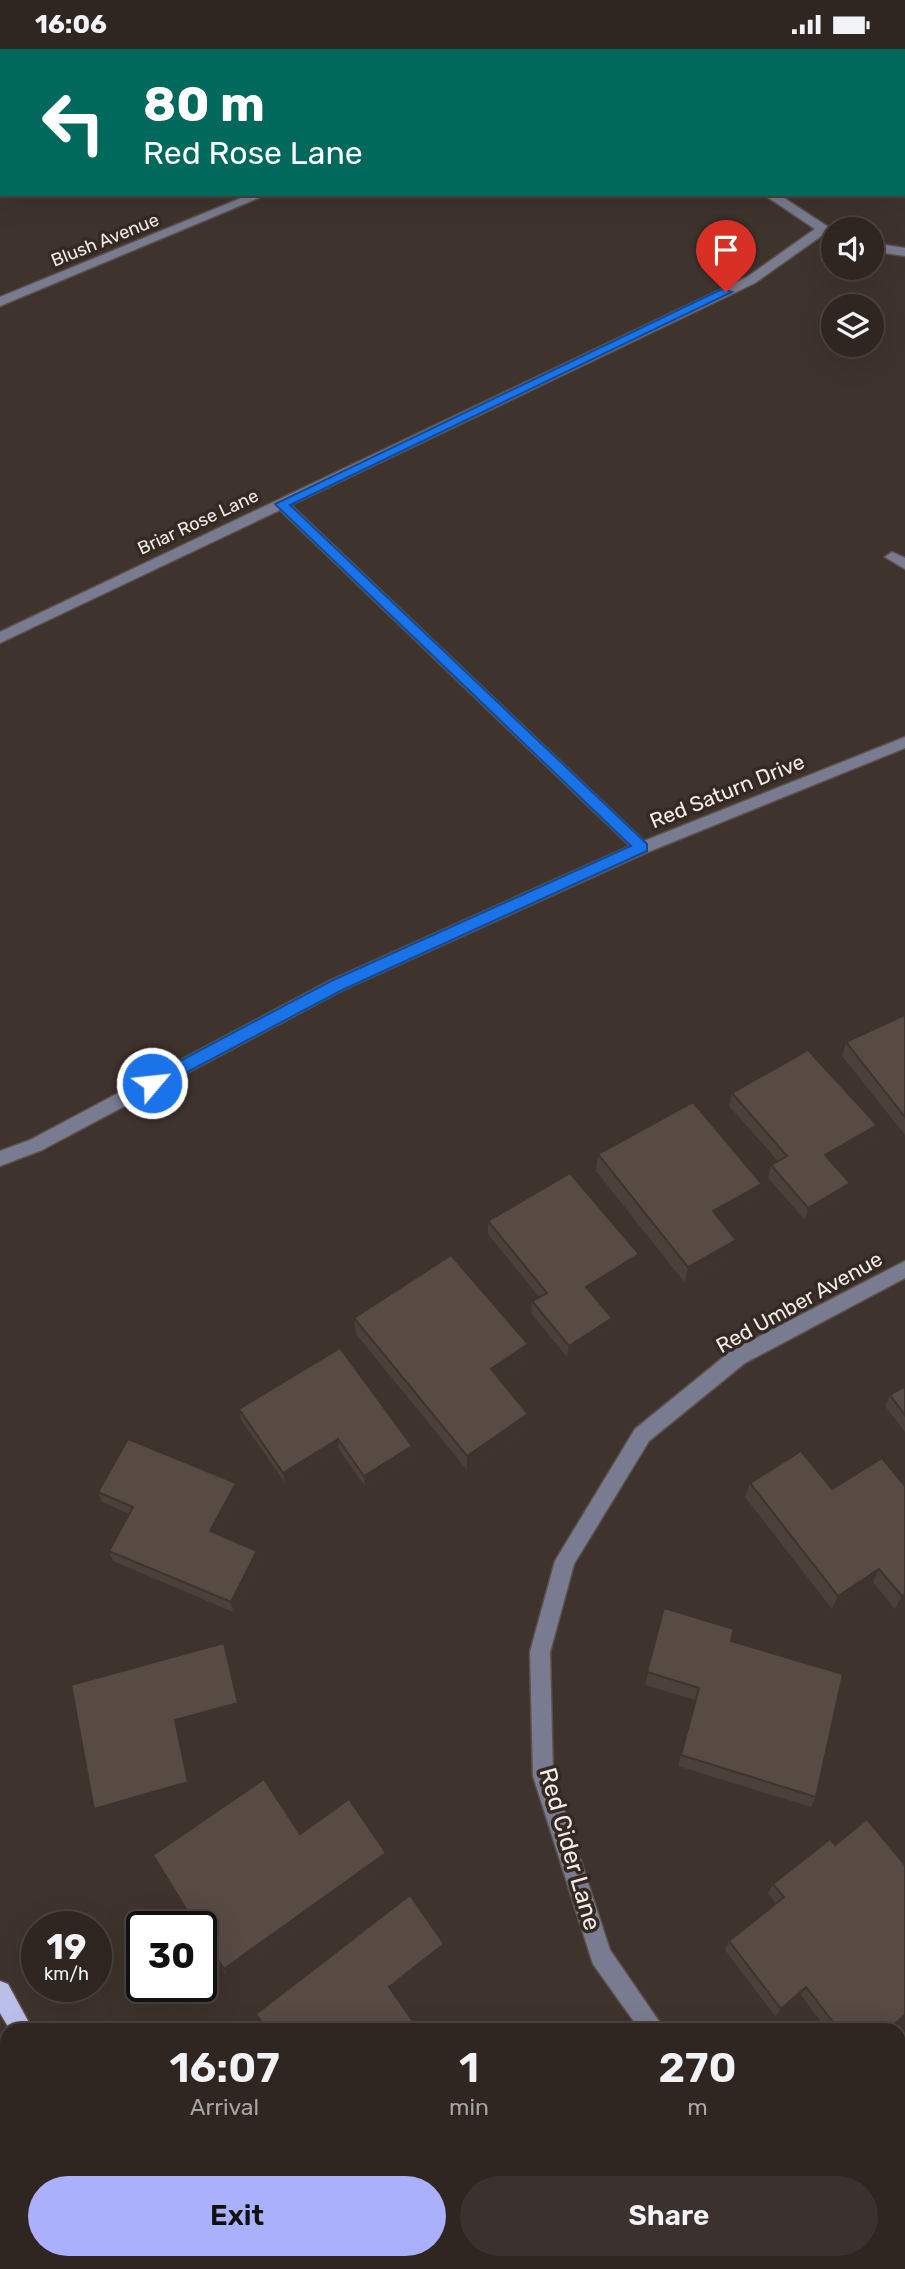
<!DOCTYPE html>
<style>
body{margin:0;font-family:Rubik,sans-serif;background:#3b322f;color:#f1f3f6;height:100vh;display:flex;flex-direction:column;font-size:26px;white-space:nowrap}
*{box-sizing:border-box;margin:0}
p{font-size:23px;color:#a7a5a5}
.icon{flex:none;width:38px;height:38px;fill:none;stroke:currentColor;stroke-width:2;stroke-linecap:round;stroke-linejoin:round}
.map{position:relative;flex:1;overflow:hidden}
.panel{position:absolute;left:0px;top:1974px;width:906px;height:247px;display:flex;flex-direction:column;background:#2f2622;border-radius:21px 21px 0 0;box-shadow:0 7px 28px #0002,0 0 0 2px #4a4340}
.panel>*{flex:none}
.guide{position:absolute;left:0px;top:0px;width:906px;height:147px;box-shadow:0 7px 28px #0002,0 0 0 2px #4a4340;background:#00695c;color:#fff;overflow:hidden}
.buttons{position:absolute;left:821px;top:168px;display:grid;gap:14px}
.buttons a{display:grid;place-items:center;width:63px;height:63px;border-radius:50%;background:#2f2622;box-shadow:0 7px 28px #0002,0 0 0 2px #4a4340;font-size:35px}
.speed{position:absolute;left:21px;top:1862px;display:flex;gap:14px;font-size:35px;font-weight:700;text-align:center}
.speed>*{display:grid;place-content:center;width:91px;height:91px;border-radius:50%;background:#2f2622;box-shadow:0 7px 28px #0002,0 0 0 2px #4a4340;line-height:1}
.speed small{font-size:18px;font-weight:400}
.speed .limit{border:4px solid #111;border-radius:10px;background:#fff;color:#111}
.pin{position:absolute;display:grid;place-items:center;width:60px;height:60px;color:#fff;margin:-72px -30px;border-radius:50% 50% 50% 0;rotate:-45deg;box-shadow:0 0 7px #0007}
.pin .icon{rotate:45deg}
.me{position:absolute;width:77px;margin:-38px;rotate:62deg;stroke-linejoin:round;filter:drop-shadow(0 0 5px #0008)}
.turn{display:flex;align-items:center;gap:24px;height:147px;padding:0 28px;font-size:32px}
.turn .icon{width:91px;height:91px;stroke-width:2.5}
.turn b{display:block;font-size:49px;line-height:60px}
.eta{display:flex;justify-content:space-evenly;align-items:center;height:119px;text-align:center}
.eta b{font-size:42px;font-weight:600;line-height:49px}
.action{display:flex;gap:14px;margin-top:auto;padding:14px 28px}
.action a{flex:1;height:80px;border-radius:42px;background:#aab0fb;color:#111;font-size:28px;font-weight:600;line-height:80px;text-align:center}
.action a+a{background:#3b322f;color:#f1f3f6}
.status{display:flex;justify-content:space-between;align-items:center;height:49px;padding:0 35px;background:#2f2622;direction:ltr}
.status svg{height:19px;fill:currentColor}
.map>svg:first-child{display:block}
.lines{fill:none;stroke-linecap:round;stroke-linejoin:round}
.minor-casing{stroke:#5c504b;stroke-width:3}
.major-casing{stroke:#5c504b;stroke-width:3}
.minor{fill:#797b90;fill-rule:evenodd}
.major{fill:#bbc0ea;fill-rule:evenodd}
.wall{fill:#4b403a}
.shaded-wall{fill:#3d3430}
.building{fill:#574b44;stroke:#3d3430;stroke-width:2}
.route{fill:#1a73e8;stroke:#114b97;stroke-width:2}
.labels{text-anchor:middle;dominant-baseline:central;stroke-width:7;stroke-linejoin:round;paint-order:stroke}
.far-street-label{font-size:18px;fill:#f3ebe7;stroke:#342923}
.street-label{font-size:21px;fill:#f3ebe7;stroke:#342923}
.near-street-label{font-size:24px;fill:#f3ebe7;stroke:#342923}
</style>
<div class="status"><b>16:06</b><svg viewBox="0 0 49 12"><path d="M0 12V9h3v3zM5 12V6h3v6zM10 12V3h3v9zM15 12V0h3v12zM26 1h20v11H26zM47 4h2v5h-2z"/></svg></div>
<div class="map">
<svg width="905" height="2220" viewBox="0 0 905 2220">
<rect width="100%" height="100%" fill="#3f332d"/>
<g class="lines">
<!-- minor casing -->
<g class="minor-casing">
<path id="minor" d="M 0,28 L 2,28 L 2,35 L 0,35 Z
M 251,145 L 268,145 L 0,257 L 0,248 Z
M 763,145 L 778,145 L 833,181 L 833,187 L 824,185 L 755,234 L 291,456 L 644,792 L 905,688 L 905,699 L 648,803 L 343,941 L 42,1101 L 0,1117 L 0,1102 L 30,1091 L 331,931 L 630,797 L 280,461 L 0,594 L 0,583 L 747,228 L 815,180 Z
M 872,194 L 905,199 L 905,207 L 872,202 Z
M 892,503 L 905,509 L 905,520 L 885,508 Z
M 905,1212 L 905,1229 L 745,1314 L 649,1392 L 574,1515 L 550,1603 L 553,1727 L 610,1901 L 665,1981 L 640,1981 L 593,1915 L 533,1727 L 530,1603 L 555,1512 L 635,1380 L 731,1302 Z
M 905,2095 L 905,2121 L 900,2123 L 900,2098 Z
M 806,2214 L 832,2214 L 835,2220 L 809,2220 Z"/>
</g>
<!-- major casing -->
<g class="major-casing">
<path id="major" d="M 153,0 L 168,0 L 152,2 Z
M 0,58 L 2,58 L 2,64 L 0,64 Z
M 0,1932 L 8,1935 L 33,1981 L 10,1981 L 0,1964 Z
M 145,2214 L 170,2214 L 173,2220 L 148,2220 Z"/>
</g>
<!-- minor -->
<use href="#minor" class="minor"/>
<!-- major -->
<use href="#major" class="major"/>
</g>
<!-- wall -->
<path class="wall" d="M 905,966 L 905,1086 L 842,1007 L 846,993 Z
M 732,1044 L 877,1076 L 873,1089 L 831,1113 L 846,1147 L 805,1171 L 768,1129 L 771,1116 L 778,1112 L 729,1057 Z
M 598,1105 L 762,1135 L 758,1152 L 721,1172 L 732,1208 L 685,1234 L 596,1122 Z
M 488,1172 L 638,1217 L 592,1245 L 612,1269 L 611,1280 L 567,1308 L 531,1264 L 532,1252 L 539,1248 L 488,1185 Z
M 354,1269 L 528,1295 L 527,1311 L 499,1330 L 528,1365 L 527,1380 L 467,1421 L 356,1285 Z
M 905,1337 L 905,1383 L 885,1357 L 890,1346 Z
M 239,1360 L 412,1397 L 413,1408 L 365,1437 L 339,1401 L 285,1434 L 241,1371 Z
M 750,1434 L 832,1440 L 905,1437 L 905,1554 L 895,1560 L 873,1533 L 832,1560 L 745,1448 Z
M 98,1443 L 238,1445 L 217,1485 L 257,1502 L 259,1511 L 233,1563 L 113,1512 L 109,1502 L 129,1465 L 102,1453 Z
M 664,1559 L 731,1592 L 816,1748 L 811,1758 L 678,1717 L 695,1651 L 645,1636 Z
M 300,1785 L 386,1804 L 387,1814 L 227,1928 L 201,1886 L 201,1878 L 196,1878 L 158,1816 L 153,1806 Z
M 773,1835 L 905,1967 L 888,1981 L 827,1981 L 801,1946 L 775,1967 L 725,1901 L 729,1892 L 776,1855 L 768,1844 Z"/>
<!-- shaded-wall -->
<path class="shaded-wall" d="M 877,1076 L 873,1089 L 821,1119 L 825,1106 Z
M 850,1134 L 846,1147 L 805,1171 L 808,1159 Z
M 762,1135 L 758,1152 L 709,1179 L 713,1162 Z
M 736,1191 L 732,1208 L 685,1234 L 688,1218 Z
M 639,1205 L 638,1217 L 585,1250 L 586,1238 Z
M 612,1269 L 611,1280 L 567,1308 L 569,1297 Z
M 528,1295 L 527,1311 L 490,1336 L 491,1320 Z
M 528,1365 L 527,1380 L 467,1421 L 467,1407 Z
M 338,1390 L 339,1401 L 285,1434 L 283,1424 Z
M 412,1397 L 413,1408 L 365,1437 L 364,1427 Z
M 236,1434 L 238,1445 L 213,1492 L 210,1482 Z
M 257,1502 L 259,1511 L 233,1563 L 231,1553 Z
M 879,1520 L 873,1533 L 832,1560 L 838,1547 Z
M 905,1545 L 905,1554 L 895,1560 L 902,1547 Z
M 227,1603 L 241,1663 L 178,1680 L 191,1741 L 99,1768 L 94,1760 Z
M 386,1804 L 387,1814 L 227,1928 L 224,1920 Z
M 444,1895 L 444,1903 L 390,1946 L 389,1938 Z
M 806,1938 L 801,1946 L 775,1967 L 781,1960 Z"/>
<!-- building -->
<path class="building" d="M 905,966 L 905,1068 L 846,993 Z
M 808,1001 L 877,1076 L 825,1106 L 850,1134 L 808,1159 L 771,1116 L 787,1107 L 732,1044 Z
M 693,1053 L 762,1135 L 713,1162 L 736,1191 L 688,1218 L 598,1105 Z
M 570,1124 L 639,1205 L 586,1238 L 612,1269 L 569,1297 L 532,1252 L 547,1244 L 488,1172 Z
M 451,1206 L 528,1295 L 491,1320 L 528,1365 L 467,1407 L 354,1269 Z
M 340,1299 L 412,1397 L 364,1427 L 338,1390 L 283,1424 L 239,1360 Z
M 905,1337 L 905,1366 L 890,1346 Z
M 128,1390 L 236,1434 L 210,1482 L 257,1502 L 231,1553 L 109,1502 L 133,1458 L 98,1443 Z
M 801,1402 L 832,1440 L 882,1409 L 905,1437 L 905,1545 L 902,1547 L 879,1520 L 838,1547 L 750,1434 Z
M 664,1559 L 734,1580 L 731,1592 L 843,1625 L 816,1748 L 681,1706 L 699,1639 L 647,1623 Z
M 224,1594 L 238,1654 L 175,1671 L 188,1733 L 94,1760 L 71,1636 Z
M 264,1730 L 300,1785 L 349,1750 L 386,1804 L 224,1920 L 201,1884 L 201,1878 L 197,1878 L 153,1806 Z
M 867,1770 L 905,1816 L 905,1966 L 887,1981 L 839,1981 L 806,1938 L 781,1960 L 729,1892 L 784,1848 L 773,1835 L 830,1790 L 835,1796 Z
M 410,1846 L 444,1895 L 389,1938 L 419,1981 L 267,1981 L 256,1965 Z
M 416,2214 L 503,2214 L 496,2220 L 416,2220 L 418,2218 Z
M 572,2214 L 628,2214 L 632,2220 L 565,2220 Z"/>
<!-- route -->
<path class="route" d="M 722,240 L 732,243 L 290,456 L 647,795 L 647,802 L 342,941 L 157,1039 L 146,1039 L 146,1030 L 331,932 L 631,797 L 275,455 Z"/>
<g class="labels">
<!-- far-street labels -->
<g class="far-street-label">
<text transform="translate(105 191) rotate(-22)">Blush Avenue</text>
<text transform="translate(198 473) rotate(-25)">Briar Rose Lane</text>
</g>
<!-- street labels -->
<g class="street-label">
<text transform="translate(727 742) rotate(-22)">Red Saturn Drive</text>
<text transform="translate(799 1253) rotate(-29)">Red Umber Avenue</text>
</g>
<!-- near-street labels -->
<g class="near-street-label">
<text transform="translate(570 1800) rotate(74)">Red Cider Lane</text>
</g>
</g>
</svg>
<div class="buttons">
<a><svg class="icon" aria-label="sound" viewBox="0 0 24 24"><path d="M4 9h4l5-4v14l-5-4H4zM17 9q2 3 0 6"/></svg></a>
<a><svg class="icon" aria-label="layers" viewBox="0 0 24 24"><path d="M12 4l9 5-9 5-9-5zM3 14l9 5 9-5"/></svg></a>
</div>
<div class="speed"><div>19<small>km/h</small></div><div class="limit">30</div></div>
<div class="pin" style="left:726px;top:243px;background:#d93025"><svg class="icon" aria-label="arrive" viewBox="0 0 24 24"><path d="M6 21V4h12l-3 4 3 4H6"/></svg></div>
<svg class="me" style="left:152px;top:1034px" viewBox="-20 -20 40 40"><circle r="17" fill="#1a73e8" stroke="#fff" stroke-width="3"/><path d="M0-11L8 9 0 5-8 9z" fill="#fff"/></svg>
<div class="guide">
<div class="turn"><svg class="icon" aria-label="left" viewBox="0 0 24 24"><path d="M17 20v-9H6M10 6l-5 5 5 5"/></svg><div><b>80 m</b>Red Rose Lane</div></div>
</div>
<section class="panel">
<div class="eta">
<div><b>16:07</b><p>Arrival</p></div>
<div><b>1</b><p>min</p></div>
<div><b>270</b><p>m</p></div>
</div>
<div class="action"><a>Exit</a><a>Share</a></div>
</section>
</div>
